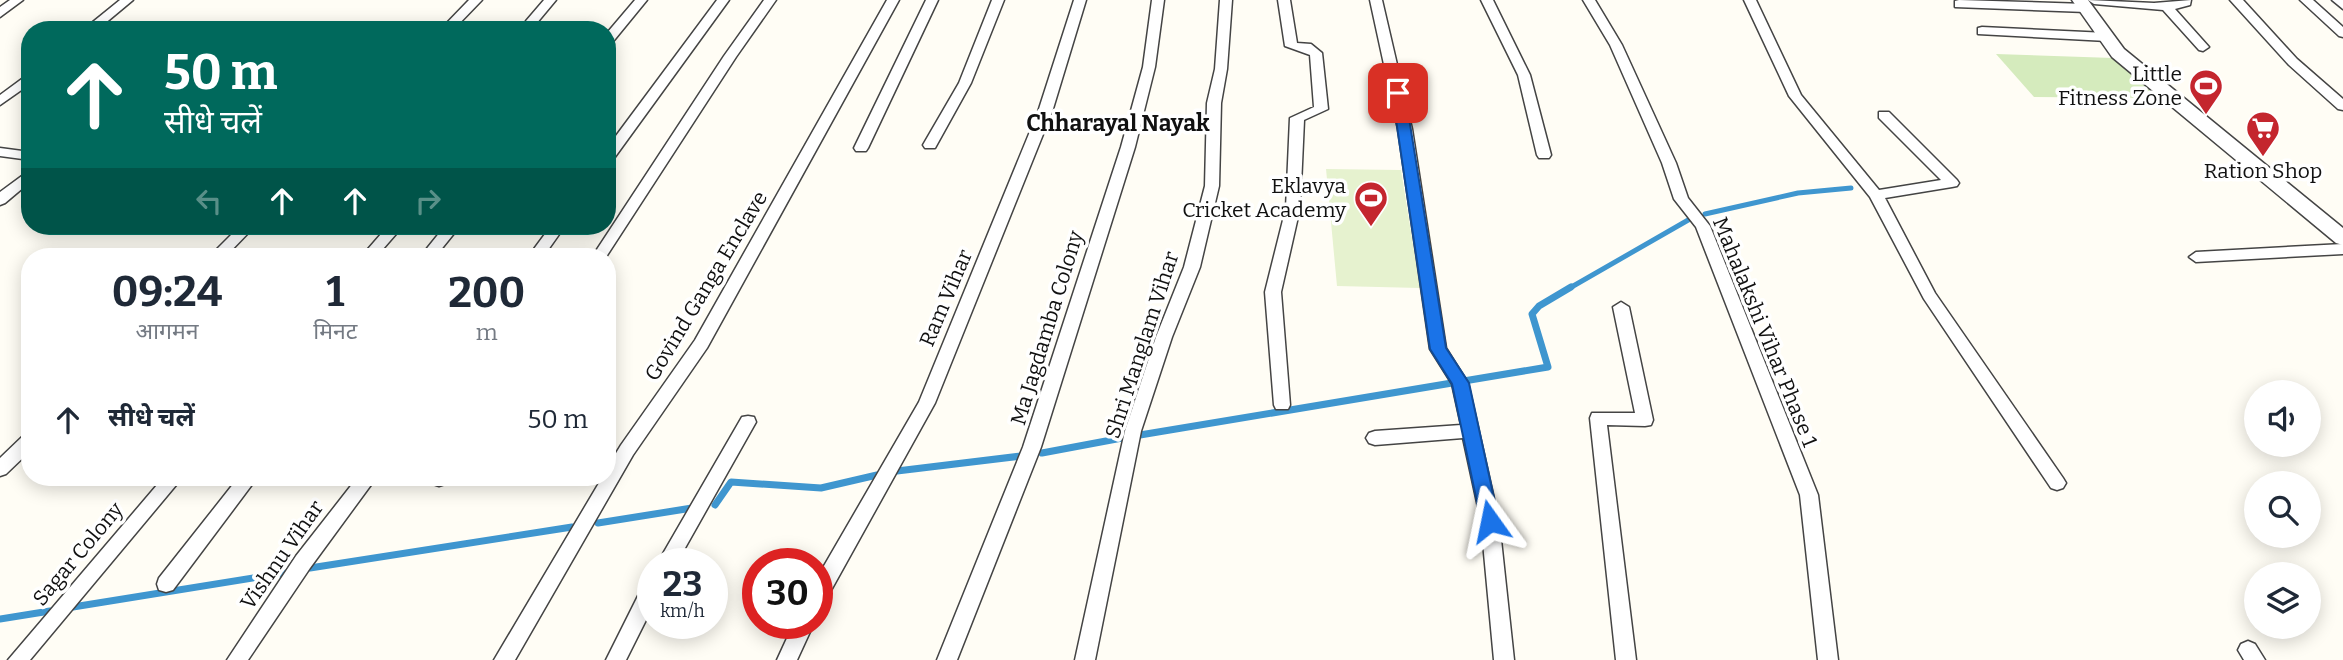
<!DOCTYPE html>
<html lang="hi">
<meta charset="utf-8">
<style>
body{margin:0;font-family:Bitter,"Noto Sans Devanagari",serif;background:#f2f2f3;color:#1f2937;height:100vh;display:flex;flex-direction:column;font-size:26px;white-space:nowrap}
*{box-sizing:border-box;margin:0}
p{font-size:23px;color:#747a83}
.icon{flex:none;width:38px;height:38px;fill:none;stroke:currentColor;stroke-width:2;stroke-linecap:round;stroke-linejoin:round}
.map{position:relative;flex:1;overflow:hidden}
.drawer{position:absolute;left:21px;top:248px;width:595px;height:238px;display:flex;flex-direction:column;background:#fff;border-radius:28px;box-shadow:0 4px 18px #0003}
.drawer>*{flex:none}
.guide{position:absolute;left:21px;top:21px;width:595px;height:214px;border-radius:28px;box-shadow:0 4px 18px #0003;background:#00695c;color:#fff;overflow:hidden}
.buttons{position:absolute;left:2244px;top:380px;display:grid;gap:14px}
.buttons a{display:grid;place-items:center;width:77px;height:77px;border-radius:50%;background:#fff;box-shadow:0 4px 18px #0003;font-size:35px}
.speed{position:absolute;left:637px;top:548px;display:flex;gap:14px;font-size:35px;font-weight:700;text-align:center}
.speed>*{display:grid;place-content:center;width:91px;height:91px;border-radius:50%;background:#fff;box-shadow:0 4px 18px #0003;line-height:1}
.speed small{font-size:18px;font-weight:400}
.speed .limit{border:10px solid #d22;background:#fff;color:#111}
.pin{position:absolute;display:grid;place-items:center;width:60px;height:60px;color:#fff;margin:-30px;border-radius:14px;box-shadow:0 4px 10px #0006}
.me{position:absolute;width:77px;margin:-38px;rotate:348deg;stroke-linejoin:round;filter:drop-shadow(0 0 5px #0008)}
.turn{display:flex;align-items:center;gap:24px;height:147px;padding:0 28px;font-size:32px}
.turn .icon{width:91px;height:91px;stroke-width:2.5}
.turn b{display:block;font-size:49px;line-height:60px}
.lanes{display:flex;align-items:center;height:66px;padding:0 28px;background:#0003;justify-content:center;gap:35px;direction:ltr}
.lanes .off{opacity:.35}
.eta{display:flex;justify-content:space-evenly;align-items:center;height:119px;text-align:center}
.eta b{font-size:42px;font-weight:700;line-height:49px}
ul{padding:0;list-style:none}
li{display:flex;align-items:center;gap:21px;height:105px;padding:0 28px}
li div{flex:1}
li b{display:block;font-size:26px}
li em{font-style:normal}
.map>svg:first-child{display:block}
.green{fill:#d5ebbd}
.pitch{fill:#e6f2cf}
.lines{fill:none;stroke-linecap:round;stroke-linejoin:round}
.stream-far1{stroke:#3f96cf;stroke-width:5}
.stream{stroke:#3f96cf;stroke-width:7}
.minor-casing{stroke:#444;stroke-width:3}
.tertiary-casing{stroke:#444;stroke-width:3}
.minor{fill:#fff;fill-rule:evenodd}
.tertiary{fill:#fff;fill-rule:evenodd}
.route{fill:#1a73e8;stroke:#114b97;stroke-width:2}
.labels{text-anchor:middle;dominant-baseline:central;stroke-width:7;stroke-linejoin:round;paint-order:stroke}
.poi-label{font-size:21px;fill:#111;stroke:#fff;text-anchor:end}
.street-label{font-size:21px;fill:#111;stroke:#fff}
.neighbourhood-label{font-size:23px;font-weight:bold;fill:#111;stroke:#fff}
</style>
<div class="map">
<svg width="2343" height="660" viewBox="0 0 2343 660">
<rect width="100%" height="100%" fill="#fffdf5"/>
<!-- green -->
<path class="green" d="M 1996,54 L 2113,58 L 2159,98 L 2034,97 Z"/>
<!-- pitch -->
<path class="pitch" d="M 1326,169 L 1401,170 L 1420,288 L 1337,286 Z"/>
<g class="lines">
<!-- stream-far1 -->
<path class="stream-far1" d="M 1705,214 L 1798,193 L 1851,188
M 1568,289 L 1690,219"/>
<!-- stream -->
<path class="stream" d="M 1140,435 L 1548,367 L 1532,314 L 1539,306 L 1571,287
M 1042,453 L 1122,438
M 897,471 L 1021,456
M 715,505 L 731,482 L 821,488 L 877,475
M 598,523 L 692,508
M 310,568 L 572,527
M 73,607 L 284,573
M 0,619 L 50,611"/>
<!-- minor casing -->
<g class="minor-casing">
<path id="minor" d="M 10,0 L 23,0 L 0,17 L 0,7 Z
M 120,0 L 133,0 L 97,30 L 83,30 Z
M 469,0 L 482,0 L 453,30 L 440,30 Z
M 544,0 L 556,0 L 536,24 L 528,24 L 526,21 Z
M 635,0 L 647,0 L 611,44 L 607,45 L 607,33 Z
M 717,0 L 729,0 L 612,161 L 607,162 L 607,148 Z
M 764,0 L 776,0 L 736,57 L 606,257 L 592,257 L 724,56 Z
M 887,0 L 899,0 L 707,348 L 633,455 L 515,660 L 494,660 L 602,478 L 607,478 L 607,468 L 621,445 L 695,340 Z
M 926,0 L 938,0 L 868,148 L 866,151 L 856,151 L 854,148 Z
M 992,0 L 1004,0 L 971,83 L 935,148 L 925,148 L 923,145 L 959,83 Z
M 1074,0 L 1086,0 L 1052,112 L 935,403 L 824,603 L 817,605 L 817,578 L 919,402 L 1038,112 Z
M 1152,0 L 1164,0 L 1155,67 L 1135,147 L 1041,447 L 957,660 L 937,660 L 1023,447 L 1121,147 L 1143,67 Z
M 1220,0 L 1232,0 L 1227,69 L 1221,103 L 1219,186 L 1200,267 L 1172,337 L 1141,431 L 1095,660 L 1075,660 L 1125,431 L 1156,337 L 1184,267 L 1205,186 L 1207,103 L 1215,69 Z
M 1278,0 L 1290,0 L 1297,43 L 1311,44 L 1322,53 L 1328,109 L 1304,120 L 1300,208 L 1281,292 L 1290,405 L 1288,409 L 1276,409 L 1274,405 L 1265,292 L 1286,208 L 1290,118 L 1314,107 L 1310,55 L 1285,46 Z
M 1370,0 L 1382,0 L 1412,129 L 1446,348 L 1468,383 L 1499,521 L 1514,660 L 1494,660 L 1481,521 L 1463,438 L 1375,445 L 1369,443 L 1366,438 L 1369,433 L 1375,431 L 1461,425 L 1452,384 L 1430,349 L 1398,129 Z
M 1481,0 L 1493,0 L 1530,75 L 1551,155 L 1549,158 L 1539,158 L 1537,155 L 1518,75 Z
M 1583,0 L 1595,0 L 1622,45 L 1676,163 L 1688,198 L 1710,226 L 1818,495 L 1838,660 L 1818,660 L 1800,495 L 1696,227 L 1674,199 L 1662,163 L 1610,45 Z
M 1744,0 L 1756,0 L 1801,95 L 1879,190 L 1941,180 L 1879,118 L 1879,112 L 1889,112 L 1957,180 L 1959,183 L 1957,186 L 1952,187 L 1885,198 L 1935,293 L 2063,478 L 2066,483 L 2063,488 L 2057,490 L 2051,488 L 1924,299 L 1870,197 L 1789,96 Z
M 1959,0 L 2086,4 L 2092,8 L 2086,12 L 1955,7 L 1955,1 Z
M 2088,0 L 2154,3 L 2191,0 L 2190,5 L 2175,9 L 2209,47 L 2203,51 L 2199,50 L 2163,10 L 2094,4 Z
M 2230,0 L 2243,0 L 2297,59 L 2343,99 L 2343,110 L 2338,109 L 2289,65 Z
M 2300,0 L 2313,0 L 2343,27 L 2343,37 L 2339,36 Z
M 2332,0 L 2343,0 L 2343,9 Z
M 1982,27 L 2107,33 L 2113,37 L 2107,41 L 1978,34 L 1978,28 Z
M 30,73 L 30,84 L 0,105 L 0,95 Z
M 0,148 L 30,152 L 30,160 L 0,156 Z
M 30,170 L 30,182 L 5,203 L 0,205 L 0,192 Z
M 240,226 L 255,226 L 225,257 L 209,257 Z
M 388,226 L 403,226 L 376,257 L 361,257 Z
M 445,226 L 460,226 L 435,257 L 420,257 Z
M 551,226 L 565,226 L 543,257 L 528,257 Z
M 2343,244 L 2343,254 L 2196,262 L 2189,257 L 2196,252 Z
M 1621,302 L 1629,307 L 1653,420 L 1651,425 L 1645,426 L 1607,425 L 1636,660 L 1616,660 L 1590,418 L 1592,413 L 1635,413 L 1613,307 Z
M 748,416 L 754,417 L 756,422 L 676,564 L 657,564 L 742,417 Z
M 30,433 L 30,451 L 6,474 L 0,476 L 0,458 L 24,435 Z
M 163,478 L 182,478 L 30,660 L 8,660 Z
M 238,478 L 257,478 L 173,590 L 166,592 L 159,590 L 157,584 L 159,578 Z
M 357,478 L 376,478 L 310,568 L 248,660 L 227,660 L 296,556 Z
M 431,478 L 449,478 L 445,484 L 439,486 L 433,484 Z
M 653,578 L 653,606 L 626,660 L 606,660 L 646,580 Z
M 794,623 L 814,623 L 797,660 L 777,660 Z
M 2248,641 L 2255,644 L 2265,660 L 2244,660 L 2238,650 L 2241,644 Z"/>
</g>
<!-- tertiary casing -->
<g class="tertiary-casing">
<path id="tertiary" d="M 2072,0 L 2088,0 L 2124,49 L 2343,228 L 2343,245 L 2336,243 L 2112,57 Z"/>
</g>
<!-- minor -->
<use href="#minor" class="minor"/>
<!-- tertiary -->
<use href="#tertiary" class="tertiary"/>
</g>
<!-- route -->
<path class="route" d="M 1398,89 L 1405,93 L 1446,348 L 1469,383 L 1499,521 L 1496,526 L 1490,528 L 1484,526 L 1481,521 L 1452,384 L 1430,349 L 1392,93 Z"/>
<!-- icons -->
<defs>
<g id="stadium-pin" transform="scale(1.75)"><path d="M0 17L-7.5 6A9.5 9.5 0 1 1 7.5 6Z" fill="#c4262e" stroke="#fff"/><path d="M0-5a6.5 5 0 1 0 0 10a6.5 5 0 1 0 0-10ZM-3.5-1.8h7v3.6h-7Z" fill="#fff"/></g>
<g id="supermarket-pin" transform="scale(1.75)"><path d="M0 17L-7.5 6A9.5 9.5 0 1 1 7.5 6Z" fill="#c4262e" stroke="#fff"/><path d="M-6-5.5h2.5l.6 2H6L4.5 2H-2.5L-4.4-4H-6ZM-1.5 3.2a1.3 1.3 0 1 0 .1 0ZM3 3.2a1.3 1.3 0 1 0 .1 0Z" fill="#fff"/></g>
</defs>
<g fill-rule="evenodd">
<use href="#stadium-pin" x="2206" y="86"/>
<use href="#supermarket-pin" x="2263" y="128"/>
<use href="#stadium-pin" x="1371" y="198"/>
</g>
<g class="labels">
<!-- poi labels -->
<g class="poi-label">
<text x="2182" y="74">Little<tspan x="2182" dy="24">Fitness Zone</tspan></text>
<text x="2263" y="171" text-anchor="middle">Ration Shop</text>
<text x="1346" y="186">Eklavya<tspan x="1346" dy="24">Cricket Academy</tspan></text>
</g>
<!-- street labels -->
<g class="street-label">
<text transform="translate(706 286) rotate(-59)">Govind Ganga Enclave</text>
<text transform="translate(946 298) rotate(-67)">Ram Vihar</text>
<text transform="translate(1047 328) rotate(-73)">Ma Jagdamba Colony</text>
<text transform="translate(1765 332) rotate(68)">Mahalakshi Vihar Phase 1</text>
<text transform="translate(1142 345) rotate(-72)">Shri Manglam Vihar</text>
<text transform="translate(78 554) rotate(-50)">Sagar Colony</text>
<text transform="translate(282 555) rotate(-55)">Vishnu Vihar</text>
</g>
<!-- neighbourhood labels -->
<g class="neighbourhood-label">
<text x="1118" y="123">Chharayal Nayak</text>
</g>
</g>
</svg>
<div class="buttons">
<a><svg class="icon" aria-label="sound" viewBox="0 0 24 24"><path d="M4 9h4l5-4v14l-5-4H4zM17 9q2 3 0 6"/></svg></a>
<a><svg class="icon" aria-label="search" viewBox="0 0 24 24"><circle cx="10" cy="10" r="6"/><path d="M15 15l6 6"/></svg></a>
<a><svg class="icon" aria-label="layers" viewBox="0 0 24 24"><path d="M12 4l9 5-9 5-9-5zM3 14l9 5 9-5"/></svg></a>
</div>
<div class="speed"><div>23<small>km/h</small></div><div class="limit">30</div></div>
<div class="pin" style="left:1398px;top:93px;background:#d93025"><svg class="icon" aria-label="arrive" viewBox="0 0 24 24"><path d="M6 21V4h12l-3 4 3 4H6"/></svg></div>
<svg class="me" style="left:1490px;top:521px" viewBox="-20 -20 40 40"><path d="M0-17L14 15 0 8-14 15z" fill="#1a73e8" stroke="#fff" stroke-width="4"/></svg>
<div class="guide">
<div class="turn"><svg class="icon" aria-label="ahead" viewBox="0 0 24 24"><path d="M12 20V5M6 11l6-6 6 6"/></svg><div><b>50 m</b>सीधे चलें</div></div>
<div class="lanes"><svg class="icon off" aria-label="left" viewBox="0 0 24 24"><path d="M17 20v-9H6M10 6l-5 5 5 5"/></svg><svg class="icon" aria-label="ahead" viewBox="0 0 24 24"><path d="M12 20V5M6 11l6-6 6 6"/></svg><svg class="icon" aria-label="ahead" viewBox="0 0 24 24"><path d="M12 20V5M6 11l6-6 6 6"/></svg><svg class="icon off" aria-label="right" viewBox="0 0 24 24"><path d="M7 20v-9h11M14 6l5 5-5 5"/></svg></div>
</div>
<section class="drawer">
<div class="eta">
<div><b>09:24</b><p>आगमन</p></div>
<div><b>1</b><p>मिनट</p></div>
<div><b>200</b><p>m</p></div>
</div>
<ul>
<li><svg class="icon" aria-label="ahead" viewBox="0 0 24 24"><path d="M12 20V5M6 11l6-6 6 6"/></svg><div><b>सीधे चलें</b></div><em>50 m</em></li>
</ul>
</section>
</div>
